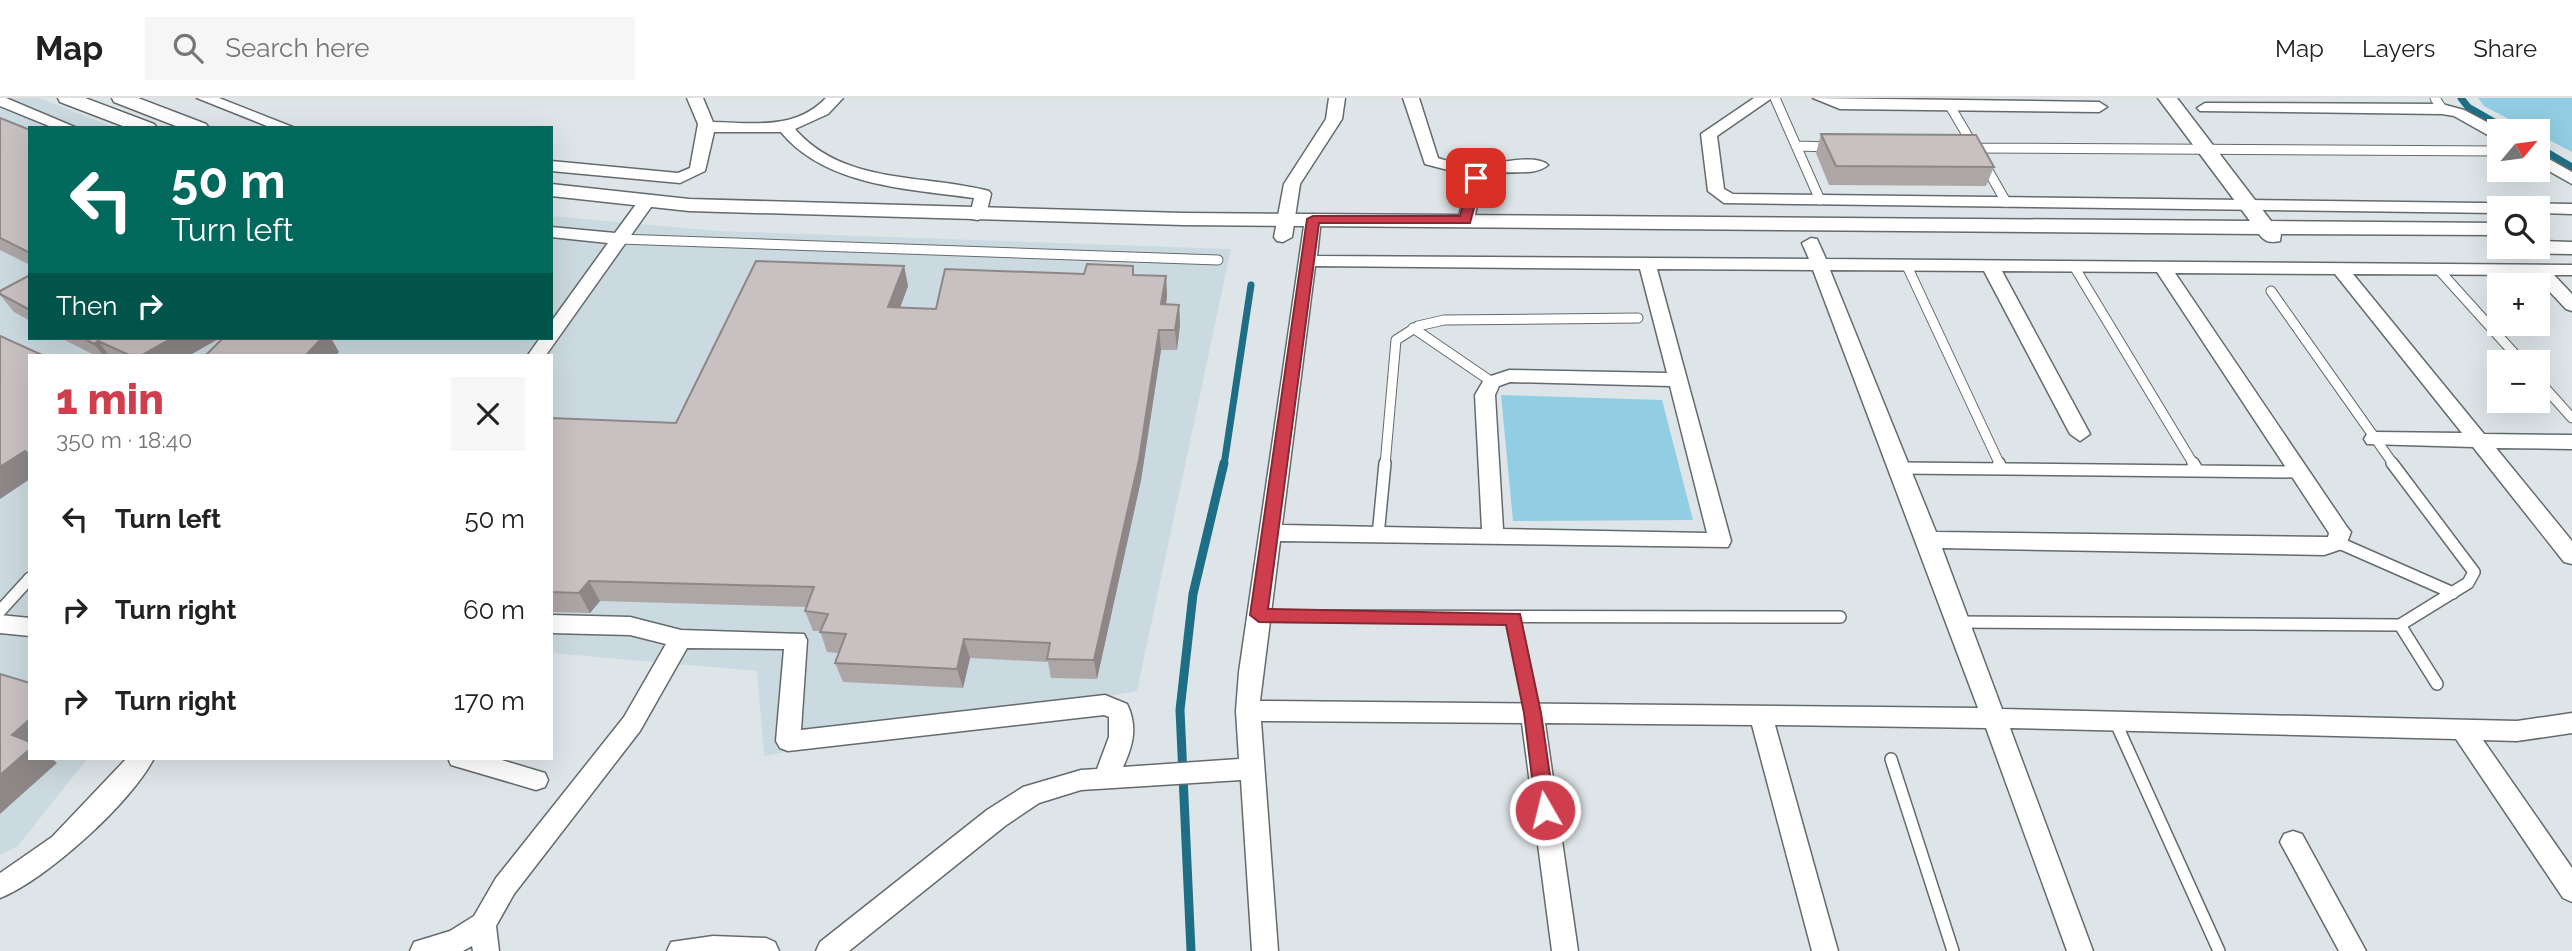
<!DOCTYPE html>
<meta charset="utf-8">
<style>
body{margin:0;font-family:Raleway,sans-serif;background:#f6f6f6;color:#222;height:100vh;display:flex;flex-direction:column;font-size:26px;white-space:nowrap}
*{box-sizing:border-box;margin:0}
p{font-size:23px;color:#767676}
.icon{flex:none;width:38px;height:38px;fill:none;stroke:currentColor;stroke-width:2;stroke-linecap:round;stroke-linejoin:round}
.map{position:relative;flex:1;overflow:hidden}
.details{position:absolute;left:28px;top:256px;width:525px;height:406px;display:flex;flex-direction:column;background:#fff;border-radius:0px;box-shadow:0 7px 28px #0002}
.details>*{flex:none}
.banner{position:absolute;left:28px;top:28px;width:525px;height:214px;border-radius:0px;box-shadow:0 7px 28px #0002;background:#00695c;color:#fff;overflow:hidden}
.needle{width:46px;rotate:61deg}
.tools{position:absolute;left:2487px;top:21px;display:grid;gap:14px}
.tools a{display:grid;place-items:center;width:63px;height:63px;border-radius:0px;background:#fff;box-shadow:0 7px 28px #0002;font-size:35px}
.pin{position:absolute;display:grid;place-items:center;width:60px;height:60px;color:#fff;margin:-30px;border-radius:14px;box-shadow:0 4px 10px #0006}
.me{position:absolute;width:77px;margin:-38px;rotate:352deg;stroke-linejoin:round;filter:drop-shadow(0 0 5px #0008)}
.turn{display:flex;align-items:center;gap:24px;height:147px;padding:0 28px;font-size:32px}
.turn .icon{width:91px;height:91px;stroke-width:2.5}
.turn b{display:block;font-size:49px;line-height:60px}
.then{display:flex;align-items:center;height:66px;padding:0 28px;background:#0003;gap:14px;font-size:26px}
.round{display:grid;place-items:center;flex:none;width:74px;height:74px;border-radius:0px;background:#f6f6f6}
.headline{display:flex;align-items:center;justify-content:space-between;height:119px;padding:0 28px}
h1{font-size:42px;font-weight:800;line-height:52px;color:#ce3e4d}
ul{padding:0;list-style:none}
li{display:flex;align-items:center;gap:21px;height:91px;padding:0 28px}
li div{flex:1}
li b{display:block;font-size:26px}
li em{font-style:normal}
header{display:flex;align-items:center;gap:42px;box-sizing:border-box;height:98px;padding:0 35px;background:#fff;border-bottom:2px solid #e0e0e0}
header strong{font-size:33px}
nav{display:flex;gap:38px;margin-inline-start:auto;font-size:24px}
.search{width:490px;height:63px;background:#f6f6f6;display:flex;align-items:center;gap:18px;box-sizing:border-box;padding:0 24px;border-radius:0px;color:#767676;font-size:26px}
.map>svg:first-child{display:block}
.built{fill:#cbdae0}
.green{fill:#91cde3}
.lines{fill:none;stroke-linecap:round;stroke-linejoin:round}
.stream-far1{stroke:#1e6f86;stroke-width:7}
.stream{stroke:#1e6f86;stroke-width:9}
.service-far1-casing{stroke:#646a6d;stroke-width:11}
.service-casing{stroke:#646a6d;stroke-width:14}
.minor-casing{stroke:#646a6d;stroke-width:3}
.tertiary-casing{stroke:#646a6d;stroke-width:3}
.service-far1{stroke:#fff;stroke-width:9}
.service{stroke:#fff;stroke-width:11}
.minor{fill:#fff;fill-rule:evenodd}
.tertiary{fill:#fff;fill-rule:evenodd}
.wall{fill:#ada6a6}
.shaded-wall{fill:#8d8787}
.building{fill:#c9c1c1;stroke:#8d8787;stroke-width:2}
.route{fill:#ce3e4d;stroke:#862832;stroke-width:2}
</style>
<header>
<strong>Map</strong>
<div class="search"><svg class="icon" aria-label="search" viewBox="0 0 24 24"><circle cx="10" cy="10" r="6"/><path d="M15 15l6 6"/></svg>Search here</div>
<nav><a>Map</a><a>Layers</a><a>Share</a></nav>
</header>
<div class="map">
<svg width="2572" height="853" viewBox="0 0 2572 853">
<rect width="100%" height="100%" fill="#dee5e8"/>
<!-- built -->
<path class="built" d="M 0,0 L 40,0 L 116,30 L 30,30 L 30,240 L 551,240 L 551,118 L 718,133 L 1231,151 L 1137,593 L 764,658 L 757,573 L 551,555 L 551,257 L 30,257 L 30,660 L 88,660 L 17,749 L 0,757 Z"/>
<!-- green -->
<path class="green" d="M 2478,0 L 2572,0 L 2572,54 L 2484,8 Z
M 1501,297 L 1662,302 L 1693,422 L 1513,423 Z"/>
<g class="lines">
<!-- stream-far1 -->
<path class="stream-far1" d="M 2461,0 L 2468,9 L 2510,33
M 2538,49 L 2572,69
M 1224,367 L 1251,187"/>
<!-- stream -->
<path class="stream" d="M 1191,853 L 1180,612 L 1193,496 L 1224,365"/>
<!-- service-far1 casing -->
<g class="service-far1-casing">
<path id="service-far1" d="M 1775,0 L 1820,102
M 2435,0 L 2442,11
M 1950,8 L 1973,47
M 1796,48 L 1832,49
M 1971,50 L 2499,53
M 1985,67 L 2006,104
M 619,141 L 1218,162
M 1907,168 L 2000,367
M 2075,170 L 2194,367
M 2439,172 L 2522,264
M 2271,193 L 2394,367
M 1413,230 L 1492,284
M 2538,282 L 2572,320
M 1385,367 L 1396,242 L 1418,228 L 1444,222 L 1638,220"/>
</g>
<!-- service casing -->
<g class="service-casing">
<path id="service" d="M 1999,365 L 2001,370
M 2193,365 L 2198,373
M 2392,365 L 2474,474 L 2468,485 L 2400,527 L 2437,586
M 1899,370 L 2299,374
M 1378,438 L 1385,365
M 2337,444 L 2453,495
M 0,513 L 30,480
M 1259,518 L 1840,519
M 1514,521 L 1532,615
M 1957,524 L 2400,527
M 2115,623 L 2219,853
M 1891,661 L 1953,853"/>
</g>
<!-- minor casing -->
<g class="minor-casing">
<path id="minor" d="M 0,0 L 6,0 L 77,30 L 54,30 L 0,8 Z
M 197,0 L 219,0 L 295,30 L 272,30 Z
M 687,0 L 703,0 L 713,24 C 755,25 795,32 826,0 L 843,0 L 828,16 L 795,31 C 843,87 924,76 989,93 L 991,96 L 986,117 L 978,122 L 972,121 L 970,117 L 974,100 C 909,91 825,88 781,34 L 714,34 L 705,73 L 680,85 L 551,73 L 551,63 L 678,75 L 690,70 L 698,26 Z
M 1329,0 L 1345,0 L 1342,21 L 1300,86 L 1292,139 L 1283,144 L 1277,143 L 1274,139 L 1284,86 L 1326,21 Z
M 1403,0 L 1419,0 L 1438,60 C 1449,63 1466,71 1477,69 C 1492,66 1536,55 1548,67 C 1534,80 1502,70 1483,78 L 1474,122 L 1472,126 L 1460,126 L 1458,122 L 1468,81 L 1463,76 L 1425,66 Z
M 1754,0 L 1772,0 L 1717,38 L 1724,91 L 1733,96 L 2572,106 L 2572,116 L 2538,115 L 2538,110 L 2499,110 L 2499,115 L 1724,105 L 1708,93 L 1701,36 Z
M 1813,0 L 2099,4 L 2107,9 L 2099,14 L 1840,11 Z
M 2205,5 L 2442,6 L 2464,12 L 2504,33 L 2499,33 L 2499,42 L 2493,40 L 2454,18 L 2442,16 L 2200,13 L 2197,10 Z
M 2538,55 L 2572,74 L 2572,86 L 2538,67 Z
M 648,97 L 656,102 L 546,257 L 528,257 L 540,240 L 551,240 L 551,224 L 608,145 L 551,139 L 551,129 L 615,135 L 642,98 Z
M 1313,116 L 1321,121 L 1317,158 L 1809,161 L 1802,145 L 1811,140 L 1817,141 L 1826,161 L 2572,167 L 2572,177 L 2554,177 L 2572,196 L 2572,213 L 2566,211 L 2534,177 L 2353,176 L 2484,336 L 2572,337 L 2572,351 L 2496,350 L 2572,443 L 2572,466 L 2564,464 L 2473,349 L 2367,346 L 2364,341 L 2367,336 L 2374,334 L 2462,335 L 2335,176 L 2175,175 L 2347,429 L 2351,434 L 2345,450 L 2324,457 L 1942,450 L 2002,611 L 2517,623 L 2572,615 L 2572,635 L 2517,643 L 2483,642 L 2572,770 L 2572,804 L 2563,800 L 2456,641 L 2010,630 L 2093,853 L 2067,853 L 1986,630 L 1775,627 L 1838,853 L 1812,853 L 1752,627 L 1545,625 L 1578,853 L 1552,853 L 1522,625 L 1261,623 L 1278,853 L 1252,853 L 1241,682 L 1081,692 L 1039,705 L 1005,728 L 849,853 L 816,853 L 820,844 L 987,712 L 1023,689 L 1081,672 L 1097,671 L 1109,639 L 1109,619 L 1104,617 L 788,653 L 780,650 L 776,643 L 784,551 L 687,550 L 640,633 L 514,796 L 496,828 L 499,853 L 473,853 L 472,848 L 463,853 L 410,853 L 414,844 L 450,833 L 474,818 L 496,780 L 624,619 L 666,546 L 630,537 L 551,535 L 551,517 L 630,519 L 681,532 L 804,536 L 807,542 L 801,632 L 1105,597 L 1127,606 C 1138,628 1133,648 1123,669 L 1239,661 L 1236,613 L 1239,574 L 1305,121 ZM 1315,168 L 1640,171 L 1667,275 L 1509,272 L 1485,280 L 1475,297 L 1482,431 L 1282,427 ZM 1657,171 L 1813,172 L 1978,610 L 1260,603 L 1280,443 L 1728,449 L 1731,443 ZM 1830,172 L 1984,173 L 2070,336 L 2080,343 L 2090,336 L 2002,173 L 2157,174 L 2329,435 L 2328,439 L 1936,434 ZM 1510,284 L 1670,288 L 1707,435 L 1503,431 L 1495,297 L 1499,288 Z
M 0,517 L 30,520 L 30,538 L 0,535 Z
M 127,660 L 154,660 C 132,704 46,782 0,800 L 0,775 L 52,739 Z
M 448,660 L 495,660 L 545,675 L 548,682 L 545,689 L 536,692 L 451,667 Z
M 2293,733 L 2302,736 L 2366,853 L 2339,853 L 2280,744 L 2284,736 Z
M 713,838 L 766,840 L 775,844 L 779,853 L 667,853 L 671,844 Z"/>
</g>
<!-- tertiary casing -->
<g class="tertiary-casing">
<path id="tertiary" d="M 58,0 L 85,0 L 154,26 L 157,30 L 128,30 L 60,4 Z
M 112,0 L 138,0 L 206,26 L 209,30 L 181,30 L 114,4 Z
M 2158,0 L 2177,0 L 2271,123 L 2499,125 L 2499,137 L 2281,136 L 2280,143 C 2270,145 2265,144 2259,136 L 1183,127 L 689,113 L 551,98 L 551,86 L 689,101 L 1183,115 L 2250,123 Z
M 2538,143 L 2572,144 L 2572,156 L 2507,155 L 2496,149 L 2499,145 L 2499,149 L 2538,149 Z"/>
</g>
<!-- service-far1 -->
<use href="#service-far1" class="service-far1"/>
<!-- service -->
<use href="#service" class="service"/>
<!-- minor -->
<use href="#minor" class="minor"/>
<!-- tertiary -->
<use href="#tertiary" class="tertiary"/>
</g>
<!-- wall -->
<path class="wall" d="M 0,20 L 30,32 L 30,167 L 0,152 Z
M 1821,36 L 1994,69 L 1986,88 L 1829,87 L 1816,55 Z
M 904,168 L 908,188 L 900,210 L 936,211 L 1084,176 L 1134,177 L 1166,178 L 1167,198 L 1166,207 L 1179,207 L 1180,227 L 1177,252 L 1161,252 L 1141,382 L 1097,581 L 1051,580 L 1048,564 L 970,560 L 963,590 L 843,584 L 835,565 L 839,555 L 827,554 L 820,533 L 813,533 L 805,513 L 807,509 L 600,503 L 590,515 L 551,514 L 551,320 L 676,325 Z
M 30,177 L 30,223 L 14,214 L 0,197 L 0,193 Z
M 61,240 L 220,240 L 190,257 L 94,257 Z"/>
<!-- shaded-wall -->
<path class="shaded-wall" d="M 904,168 L 908,188 L 893,229 L 888,209 Z
M 1166,178 L 1167,198 L 1163,226 L 1161,206 Z
M 1179,207 L 1180,227 L 1177,252 L 1175,232 Z
M 1159,232 L 1161,252 L 1141,382 L 1097,581 L 1094,562 Z
M 172,240 L 220,240 L 190,257 L 142,257 Z
M 322,240 L 331,240 L 339,254 L 336,257 L 306,257 Z
M 98,243 L 109,257 L 103,257 L 94,246 Z
M 25,353 L 30,359 L 30,381 L 0,401 L 0,369 Z
M 589,483 L 600,503 L 590,515 L 579,495 Z
M 964,541 L 970,560 L 963,590 L 957,571 Z
M 30,621 L 30,660 L 51,660 L 57,665 L 0,716 L 0,677 L 12,637 Z"/>
<!-- building -->
<path class="building" d="M 0,20 L 30,32 L 30,155 L 0,140 Z
M 1821,36 L 1976,37 L 1994,69 L 1836,68 Z
M 756,163 L 904,168 L 888,209 L 936,211 L 945,171 L 1084,176 L 1087,166 L 1133,168 L 1133,177 L 1166,178 L 1161,206 L 1179,207 L 1175,232 L 1159,232 L 1139,362 L 1094,562 L 1047,561 L 1050,545 L 964,541 L 957,571 L 835,565 L 846,536 L 820,534 L 828,516 L 805,513 L 814,489 L 589,483 L 579,495 L 551,494 L 551,320 L 676,325 Z
M 30,177 L 30,212 L 0,196 L 0,193 Z
M 0,238 L 42,257 L 30,257 L 30,357 L 25,353 L 0,369 Z
M 83,240 L 172,240 L 142,257 L 129,257 L 98,243 L 94,246 Z
M 223,240 L 322,240 L 306,257 L 206,257 Z
M 0,576 L 30,585 L 30,621 L 12,637 L 30,644 L 30,651 L 0,677 Z"/>
<!-- route -->
<path class="route" d="M 1476,77 L 1482,80 L 1470,125 L 1319,125 L 1268,511 L 1520,516 L 1541,615 L 1555,712 L 1552,718 L 1539,718 L 1536,712 L 1524,615 L 1506,527 L 1259,524 L 1250,517 L 1307,121 L 1313,118 L 1460,118 L 1470,80 Z"/>
</svg>
<div class="tools">
<a><svg class="needle" viewBox="-14 -14 28 28"><path d="M0-13l5 13h-10z" fill="#e53935"/><path d="M0 13l5-13h-10z" fill="#767676"/></svg></a>
<a><svg class="icon" aria-label="search" viewBox="0 0 24 24"><circle cx="10" cy="10" r="6"/><path d="M15 15l6 6"/></svg></a>
<a>+</a>
<a>−</a>
</div>
<div class="pin" style="left:1476px;top:80px;background:#d93025"><svg class="icon" aria-label="arrive" viewBox="0 0 24 24"><path d="M6 21V4h12l-3 4 3 4H6"/></svg></div>
<svg class="me" style="left:1545px;top:712px" viewBox="-20 -20 40 40"><circle r="17" fill="#ce3e4d" stroke="#fff" stroke-width="3"/><path d="M0-11L8 9 0 5-8 9z" fill="#fff"/></svg>
<div class="banner">
<div class="turn"><svg class="icon" aria-label="left" viewBox="0 0 24 24"><path d="M17 20v-9H6M10 6l-5 5 5 5"/></svg><div><b>50 m</b>Turn left</div></div>
<div class="then">Then<svg class="icon" aria-label="right" viewBox="0 0 24 24"><path d="M7 20v-9h11M14 6l5 5-5 5"/></svg></div>
</div>
<section class="details">
<div class="headline"><div><h1>1 min</h1><p>350 m · 18:40</p></div><a class="round"><svg class="icon" aria-label="close" viewBox="0 0 24 24"><path d="M6 6l12 12M18 6L6 18"/></svg></a></div>
<ul>
<li><svg class="icon" aria-label="left" viewBox="0 0 24 24"><path d="M17 20v-9H6M10 6l-5 5 5 5"/></svg><div><b>Turn left</b></div><em>50 m</em></li>
<li><svg class="icon" aria-label="right" viewBox="0 0 24 24"><path d="M7 20v-9h11M14 6l5 5-5 5"/></svg><div><b>Turn right</b></div><em>60 m</em></li>
<li><svg class="icon" aria-label="right" viewBox="0 0 24 24"><path d="M7 20v-9h11M14 6l5 5-5 5"/></svg><div><b>Turn right</b></div><em>170 m</em></li>
</ul>
</section>
</div>
